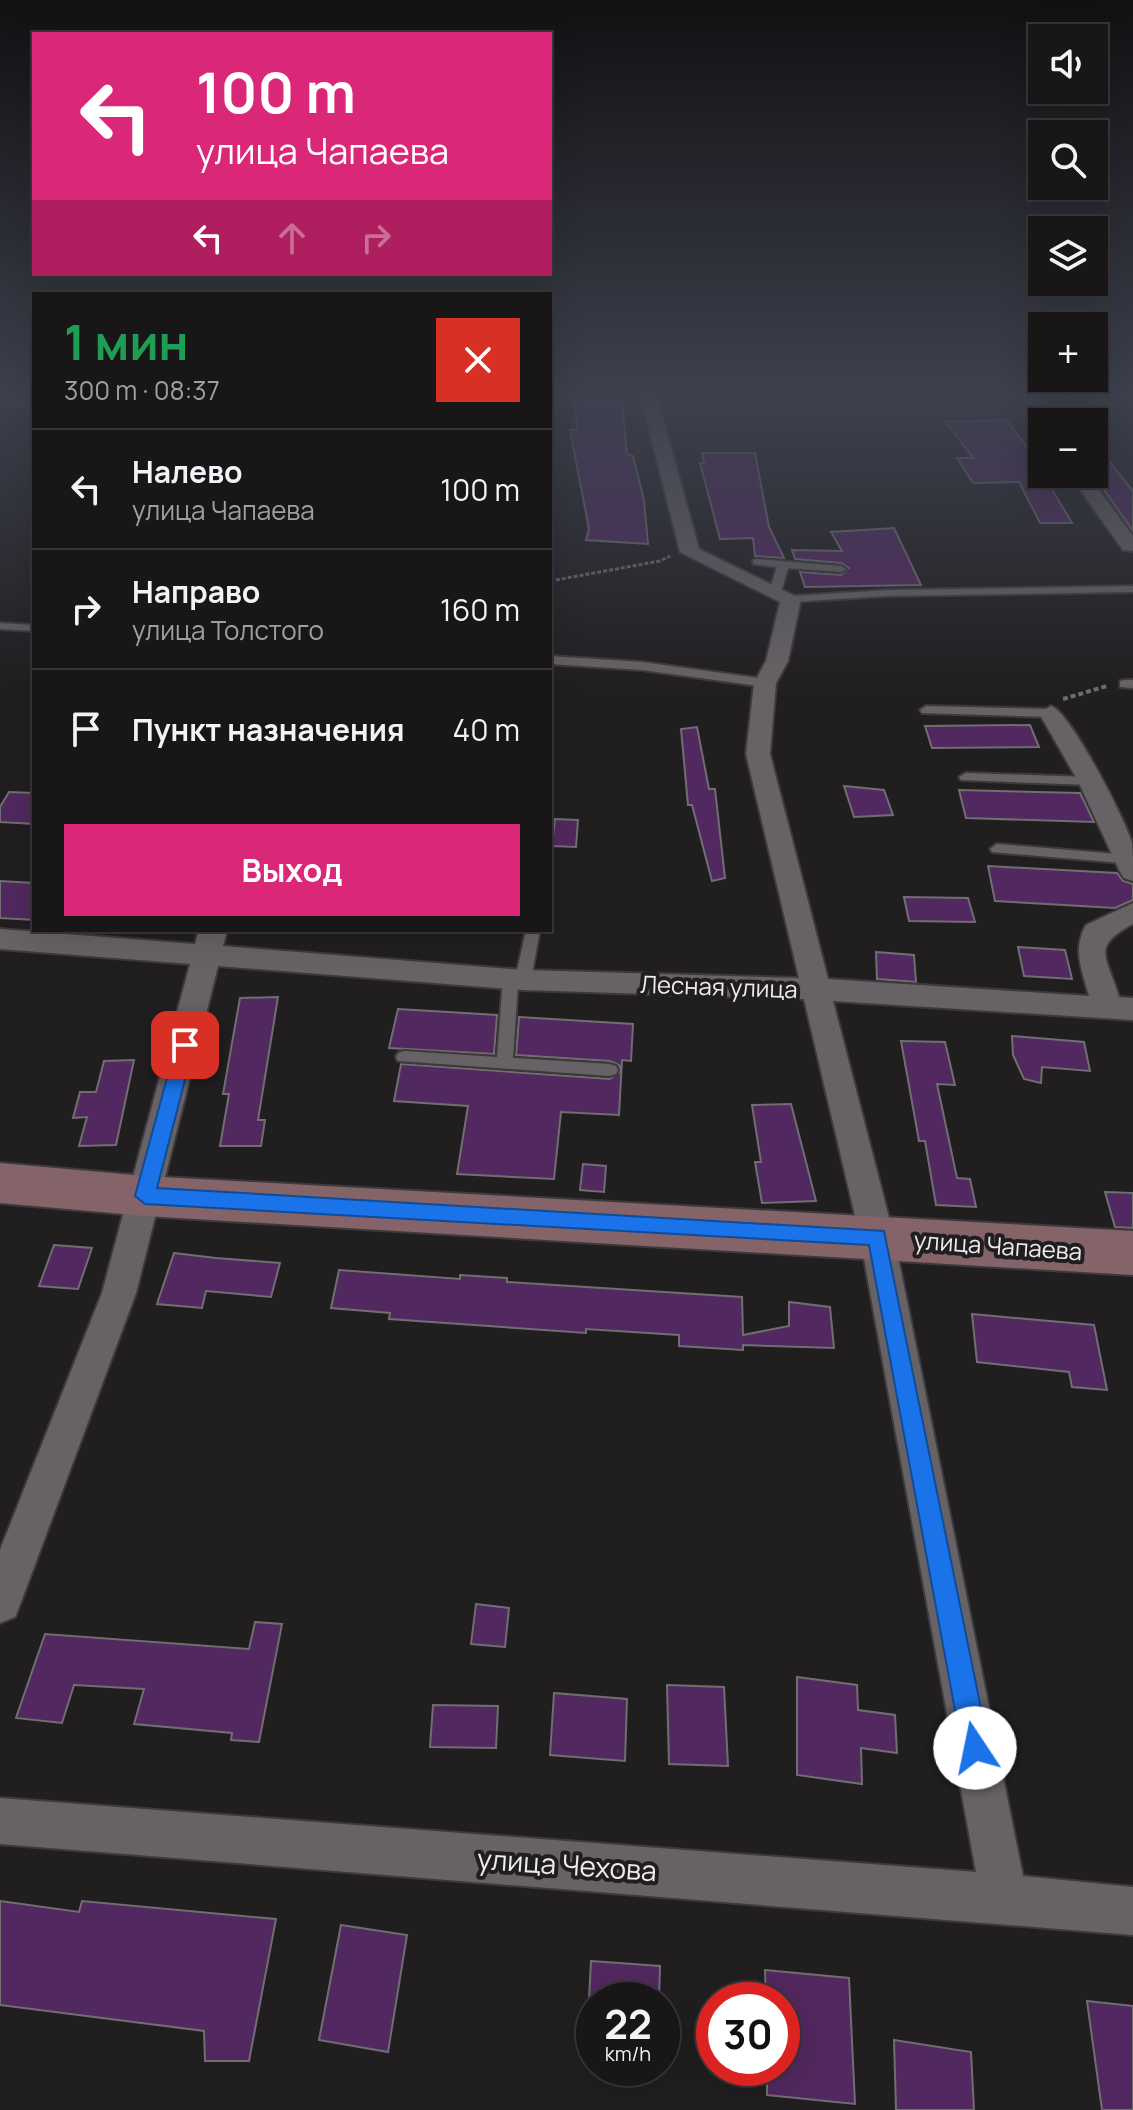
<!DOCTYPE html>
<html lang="ru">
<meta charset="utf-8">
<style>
body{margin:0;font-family:Manrope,sans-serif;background:#262325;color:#f1f3f6;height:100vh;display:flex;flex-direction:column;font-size:30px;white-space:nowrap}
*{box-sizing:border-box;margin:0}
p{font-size:26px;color:#9f9fa2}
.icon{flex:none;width:44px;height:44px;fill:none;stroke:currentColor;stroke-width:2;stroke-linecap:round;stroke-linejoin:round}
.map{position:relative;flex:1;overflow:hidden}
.side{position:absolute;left:32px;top:292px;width:520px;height:640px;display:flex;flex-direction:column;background:#191618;border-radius:0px;box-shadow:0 8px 32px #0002,0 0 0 2px #373537}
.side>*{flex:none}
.top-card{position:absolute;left:32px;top:32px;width:520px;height:244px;border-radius:0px;box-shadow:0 8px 32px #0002,0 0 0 2px #373537;background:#db2777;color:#fff;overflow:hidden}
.buttons{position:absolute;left:1028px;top:24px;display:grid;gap:16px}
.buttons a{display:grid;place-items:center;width:80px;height:80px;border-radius:0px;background:#191618;box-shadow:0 8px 32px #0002,0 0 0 2px #373537;font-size:40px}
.speed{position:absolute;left:576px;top:1982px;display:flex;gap:16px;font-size:40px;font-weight:700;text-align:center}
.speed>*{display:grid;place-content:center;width:104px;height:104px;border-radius:50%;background:#191618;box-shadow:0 8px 32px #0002,0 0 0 2px #373537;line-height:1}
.speed small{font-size:20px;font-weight:400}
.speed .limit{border:12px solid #d22;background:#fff;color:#111}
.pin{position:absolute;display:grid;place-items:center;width:68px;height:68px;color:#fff;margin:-34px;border-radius:16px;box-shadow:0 4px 12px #0006}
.me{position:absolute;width:88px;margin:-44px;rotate:349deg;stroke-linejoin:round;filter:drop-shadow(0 0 6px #0008)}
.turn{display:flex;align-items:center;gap:28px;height:168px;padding:0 32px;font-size:36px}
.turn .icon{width:104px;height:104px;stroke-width:2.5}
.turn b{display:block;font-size:56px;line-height:68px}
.lanes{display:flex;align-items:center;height:76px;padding:0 32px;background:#0003;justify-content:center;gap:40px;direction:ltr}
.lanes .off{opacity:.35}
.round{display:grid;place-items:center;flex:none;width:84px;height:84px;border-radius:0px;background:#262325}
.overview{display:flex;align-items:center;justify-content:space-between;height:136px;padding:0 32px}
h1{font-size:48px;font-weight:700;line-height:60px;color:#1e9e55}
.cta{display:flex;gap:16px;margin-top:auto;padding:16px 32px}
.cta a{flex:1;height:92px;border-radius:0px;background:#db2777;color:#fff;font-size:32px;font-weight:700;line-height:92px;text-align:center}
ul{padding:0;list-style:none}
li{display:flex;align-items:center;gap:24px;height:120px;padding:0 32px;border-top:2px solid #373537}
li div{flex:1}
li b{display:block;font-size:30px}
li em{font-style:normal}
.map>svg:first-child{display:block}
.building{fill:#51285f;stroke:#706e71;stroke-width:2}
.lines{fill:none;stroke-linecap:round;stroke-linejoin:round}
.lane-casing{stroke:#3d3a3b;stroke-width:4}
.street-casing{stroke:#3d3a3b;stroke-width:4}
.secondary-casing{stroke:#3d3a3b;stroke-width:4}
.path-far1{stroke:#6e6c6d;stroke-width:3;stroke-dasharray:4 2;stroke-linecap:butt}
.path{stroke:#6e6c6d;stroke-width:4;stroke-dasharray:5 3;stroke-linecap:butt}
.lane{fill:#676265;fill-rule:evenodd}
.street{fill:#676265;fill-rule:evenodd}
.secondary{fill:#846369;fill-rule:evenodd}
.route{fill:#1a73e8;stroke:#114b97;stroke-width:2}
.labels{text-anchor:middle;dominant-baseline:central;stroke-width:8;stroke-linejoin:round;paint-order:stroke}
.street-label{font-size:24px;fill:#edebec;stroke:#211e20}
.near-street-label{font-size:28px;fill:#edebec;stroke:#211e20}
</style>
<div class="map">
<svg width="1133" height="2110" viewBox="0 0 1133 2110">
<rect width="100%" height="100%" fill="#211e20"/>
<!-- building -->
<path class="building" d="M 622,401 L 627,454 L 633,456 L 644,500 L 648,544 L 586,540 L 589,529 L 570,430 L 578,430 L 574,403 Z
M 1007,420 L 1028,449 L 1072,523 L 1040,523 L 1019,482 L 973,483 L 957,458 L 973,458 L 946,422 Z
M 1094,442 L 1133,491 L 1133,531 L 1094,476 Z
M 702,453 L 755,453 L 769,527 L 784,558 L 755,556 L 753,538 L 720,539 L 700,463 L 704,463 Z
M 894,528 L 921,585 L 805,587 L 800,572 L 841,575 L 849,568 L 841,563 L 795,559 L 792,550 L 842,551 L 831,532 Z
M 1030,725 L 1039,747 L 932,748 L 925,726 Z
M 697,727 L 709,789 L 715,789 L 725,878 L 712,881 L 692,805 L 688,805 L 681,729 Z
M 844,786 L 884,790 L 893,815 L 854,817 Z
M 959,790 L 1080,793 L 1094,822 L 966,818 Z
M 9,792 L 34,793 L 34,824 L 0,822 L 0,807 Z
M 555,819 L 578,820 L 576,847 L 552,846 Z
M 988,866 L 1117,873 L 1123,881 L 1133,884 L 1133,900 L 1115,908 L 995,901 Z
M 0,881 L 34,883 L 34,920 L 0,918 Z
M 904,897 L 968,898 L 975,922 L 909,921 Z
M 1018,947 L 1065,950 L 1072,979 L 1024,976 Z
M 876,952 L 914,955 L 916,982 L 877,979 Z
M 278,997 L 258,1120 L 265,1120 L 261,1146 L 220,1146 L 229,1094 L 223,1094 L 240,998 Z
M 398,1009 L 497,1015 L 494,1054 L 389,1048 Z
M 519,1017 L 633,1024 L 631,1061 L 622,1060 L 619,1115 L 561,1112 L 554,1179 L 457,1174 L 468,1106 L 394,1101 L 401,1064 L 610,1079 L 621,1071 L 619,1065 L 610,1061 L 516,1055 Z
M 1012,1036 L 1084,1042 L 1090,1071 L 1042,1067 L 1041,1083 L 1024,1079 L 1013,1055 Z
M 901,1041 L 945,1042 L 955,1085 L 937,1084 L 957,1178 L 970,1179 L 976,1207 L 936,1205 L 925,1141 L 919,1141 Z
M 134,1060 L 116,1145 L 79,1146 L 87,1117 L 73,1118 L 80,1092 L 96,1092 L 104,1061 Z
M 791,1104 L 816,1201 L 762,1203 L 755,1162 L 761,1162 L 752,1105 Z
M 583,1164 L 606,1166 L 604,1192 L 580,1190 Z
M 1105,1192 L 1133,1193 L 1133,1228 L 1115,1227 Z
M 54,1245 L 92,1248 L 78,1289 L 39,1286 Z
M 174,1253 L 216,1258 L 280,1263 L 271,1297 L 206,1291 L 202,1308 L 157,1304 Z
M 339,1270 L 460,1279 L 460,1275 L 507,1278 L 507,1282 L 742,1297 L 743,1335 L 789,1326 L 789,1302 L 830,1307 L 834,1348 L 743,1345 L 743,1350 L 679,1346 L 679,1335 L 586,1329 L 586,1333 L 389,1319 L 390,1313 L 331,1308 Z
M 972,1314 L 1094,1325 L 1107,1390 L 1072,1387 L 1069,1372 L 977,1362 Z
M 476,1604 L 509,1608 L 505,1647 L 471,1644 Z
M 255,1622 L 282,1624 L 259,1742 L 231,1740 L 232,1733 L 134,1724 L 144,1689 L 74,1685 L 62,1723 L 16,1718 L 45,1634 L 249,1649 Z
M 797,1677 L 857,1685 L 858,1710 L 895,1715 L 897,1753 L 861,1748 L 862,1784 L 797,1775 Z
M 667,1685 L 724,1687 L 728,1766 L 669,1764 Z
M 554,1693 L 627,1699 L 625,1761 L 550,1755 Z
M 433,1705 L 498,1706 L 496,1748 L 430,1747 Z
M 0,1901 L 79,1912 L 82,1901 L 276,1919 L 249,2061 L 205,2061 L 204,2031 L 0,2005 Z
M 341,1925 L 407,1935 L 388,2052 L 319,2040 Z
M 591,1961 L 660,1966 L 659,2000 L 589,2000 Z
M 765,1970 L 849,1978 L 855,2104 L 767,2095 L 767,2068 L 782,2068 L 782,2000 L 766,2000 Z
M 1087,2001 L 1133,2006 L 1133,2110 L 1102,2110 Z
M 894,2040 L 971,2052 L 974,2110 L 896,2110 Z"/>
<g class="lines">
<!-- lane casing -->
<g class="lane-casing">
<path id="lane" d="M 757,559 L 841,566 L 846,569 L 841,572 L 788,568 L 781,592 L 775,595 L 769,592 L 777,567 L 753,564 L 753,560 Z
M 1133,586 L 1133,592 L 888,596 L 791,602 L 785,599 L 791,596 L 888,590 Z
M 0,623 L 34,625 L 34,631 L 0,629 Z
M 550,656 L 642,662 L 765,679 L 771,683 L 765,687 L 642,670 L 550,664 Z
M 1124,680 L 1133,680 L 1133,688 L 1120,687 L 1120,681 Z
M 926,706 L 1051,709 L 1057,713 L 1051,717 L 922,713 L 920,710 Z
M 966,773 L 1090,777 L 1097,781 L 1090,785 L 961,780 L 959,777 Z
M 997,844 L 1129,855 L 1133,856 L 1133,864 L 992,852 L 990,849 Z
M 526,930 L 540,930 L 531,980 L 528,984 L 518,984 L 513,1058 L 610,1064 L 616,1066 L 618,1070 L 616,1074 L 610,1076 L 398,1061 L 396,1057 L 398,1053 L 404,1051 L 497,1057 L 503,979 L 511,973 L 516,975 Z"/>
</g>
<!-- street casing -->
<g class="street-casing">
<path id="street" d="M 0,397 L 34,397 L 34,405 L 0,406 Z
M 641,397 L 657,397 L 699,549 L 801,599 L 788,661 L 776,683 L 770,754 L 828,979 L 1089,996 C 1082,970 1072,950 1086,925 L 1133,903 L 1133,924 C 1090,947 1107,956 1119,997 L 1133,998 L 1133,1020 L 833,1001 L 894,1237 L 1023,1876 L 1133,1887 L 1133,1935 L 0,1844 L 0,1798 L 976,1872 L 860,1237 L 804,999 L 523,990 L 218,966 L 136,1293 L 21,1602 L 15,1617 L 0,1623 L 0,1550 L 102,1293 L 190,964 L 0,949 L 0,929 L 195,944 L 199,930 L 227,930 L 223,946 L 523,970 L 799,978 L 746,754 L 754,683 L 766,661 L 780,602 L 680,552 Z
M 1015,397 L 1031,397 L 1050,422 L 1042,422 L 1042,428 L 1036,427 Z
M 1069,474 L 1087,474 L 1133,536 L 1133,551 L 1123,550 Z
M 1051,706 C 1070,711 1126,821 1132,843 C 1133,854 1133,869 1133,881 L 1124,878 L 1120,872 L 1078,781 L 1039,713 Z"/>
</g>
<!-- secondary casing -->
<g class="secondary-casing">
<path id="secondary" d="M 0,1163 L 145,1176 L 1133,1231 L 1133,1275 L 145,1216 L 0,1203 Z"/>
</g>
<!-- path-far1 -->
<path class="path-far1" d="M 550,581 L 660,561 L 670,556"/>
<!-- path -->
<path class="path" d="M 1063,699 L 1107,686"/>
<!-- lane -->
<use href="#lane" class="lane"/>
<!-- street -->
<use href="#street" class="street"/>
<!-- secondary -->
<use href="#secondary" class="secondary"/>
</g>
<!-- sky -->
<linearGradient id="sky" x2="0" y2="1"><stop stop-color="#121012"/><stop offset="0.57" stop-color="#3d414e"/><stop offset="1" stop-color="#3d414e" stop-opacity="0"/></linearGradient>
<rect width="1133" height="692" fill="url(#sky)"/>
<!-- route -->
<path class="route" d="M 185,1038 L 194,1045 L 157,1188 L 884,1231 L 989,1748 L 985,1757 L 975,1761 L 966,1757 L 962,1748 L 869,1245 L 145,1204 L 135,1196 L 176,1045 Z"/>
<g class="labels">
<!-- street labels -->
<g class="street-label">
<text transform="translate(719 986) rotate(2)">Лесная улица</text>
<text transform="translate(998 1245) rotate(4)">улица Чапаева</text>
</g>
<!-- near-street labels -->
<g class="near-street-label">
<text transform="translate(567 1864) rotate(4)">улица Чехова</text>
</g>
</g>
</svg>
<div class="buttons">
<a><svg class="icon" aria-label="sound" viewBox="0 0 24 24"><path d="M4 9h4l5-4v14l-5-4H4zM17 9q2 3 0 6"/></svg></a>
<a><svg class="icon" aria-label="search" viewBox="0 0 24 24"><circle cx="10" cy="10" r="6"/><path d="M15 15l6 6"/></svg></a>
<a><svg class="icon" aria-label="layers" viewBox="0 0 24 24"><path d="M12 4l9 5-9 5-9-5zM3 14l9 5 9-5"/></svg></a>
<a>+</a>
<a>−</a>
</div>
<div class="speed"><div>22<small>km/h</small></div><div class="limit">30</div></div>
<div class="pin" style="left:185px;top:1045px;background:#d93025"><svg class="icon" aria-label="arrive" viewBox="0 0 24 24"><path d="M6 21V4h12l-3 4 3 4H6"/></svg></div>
<svg class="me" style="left:975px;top:1748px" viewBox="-20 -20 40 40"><circle r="19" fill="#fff"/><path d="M0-13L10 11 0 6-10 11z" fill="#1a73e8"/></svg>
<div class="top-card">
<div class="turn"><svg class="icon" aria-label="left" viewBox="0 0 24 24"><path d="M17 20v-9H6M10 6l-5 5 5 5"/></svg><div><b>100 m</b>улица Чапаева</div></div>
<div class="lanes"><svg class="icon" aria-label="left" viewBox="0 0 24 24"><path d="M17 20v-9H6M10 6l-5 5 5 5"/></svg><svg class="icon off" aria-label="ahead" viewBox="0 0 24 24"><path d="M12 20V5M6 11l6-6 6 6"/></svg><svg class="icon off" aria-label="right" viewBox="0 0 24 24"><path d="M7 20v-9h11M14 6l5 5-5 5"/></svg></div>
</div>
<section class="side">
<div class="overview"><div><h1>1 мин</h1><p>300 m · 08:37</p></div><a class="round" style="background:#d93025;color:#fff"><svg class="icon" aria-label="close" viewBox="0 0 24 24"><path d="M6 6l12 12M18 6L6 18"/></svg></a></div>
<ul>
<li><svg class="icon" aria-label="left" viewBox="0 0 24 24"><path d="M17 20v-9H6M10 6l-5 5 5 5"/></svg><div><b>Налево</b><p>улица Чапаева</p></div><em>100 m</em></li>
<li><svg class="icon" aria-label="right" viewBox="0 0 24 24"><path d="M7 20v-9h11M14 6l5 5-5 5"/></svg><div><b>Направо</b><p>улица Толстого</p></div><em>160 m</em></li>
<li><svg class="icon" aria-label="arrive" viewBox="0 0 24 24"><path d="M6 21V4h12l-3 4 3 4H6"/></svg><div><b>Пункт назначения</b></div><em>40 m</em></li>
</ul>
<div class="cta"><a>Выход</a></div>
</section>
</div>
